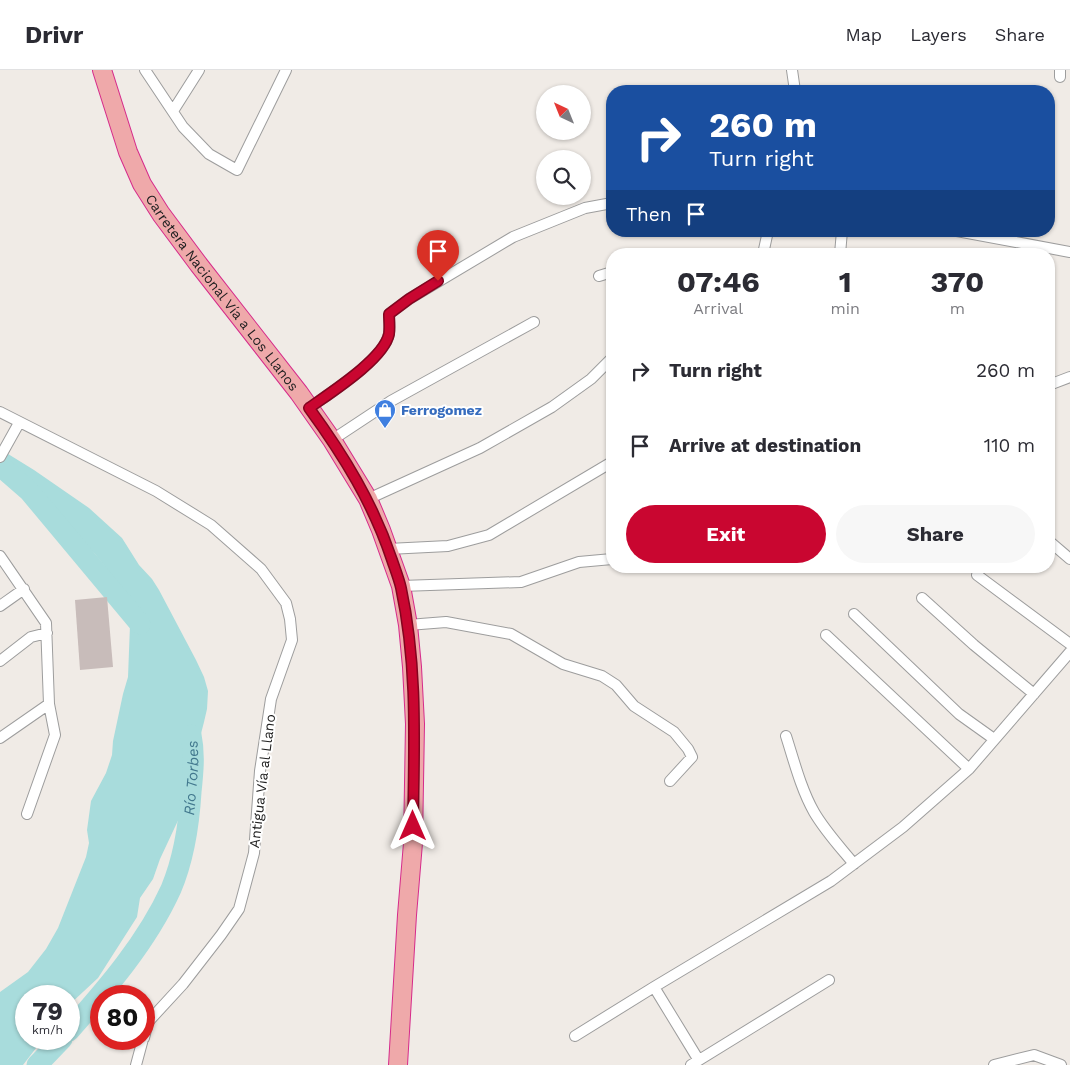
<!DOCTYPE html>
<meta charset="utf-8">
<style>
body{margin:0;font-family:"Work Sans",sans-serif;background:#f7f7f7;color:#2b2b33;height:100vh;display:flex;flex-direction:column;font-size:19px;white-space:nowrap}
*{box-sizing:border-box;margin:0}
p{font-size:16px;color:#7c7c81}
.icon{flex:none;width:28px;height:28px;fill:none;stroke:currentColor;stroke-width:2;stroke-linecap:round;stroke-linejoin:round}
.map{position:relative;flex:1;overflow:hidden}
.details{position:absolute;left:606px;top:178px;width:449px;height:325px;display:flex;flex-direction:column;background:#fff;border-radius:20px;box-shadow:0 1px 4px #0004}
.details>*{flex:none}
.guide{position:absolute;left:606px;top:15px;width:449px;height:152px;border-radius:20px;box-shadow:0 1px 4px #0004;background:#1a4fa0;color:#fff;overflow:hidden}
.needle{width:32px;rotate:317deg}
.fabs{position:absolute;left:536px;top:15px;display:grid;gap:10px}
.fabs a{display:grid;place-items:center;width:55px;height:55px;border-radius:50%;background:#fff;box-shadow:0 1px 4px #0004;font-size:25px}
.speed{position:absolute;left:15px;top:915px;display:flex;gap:10px;font-size:25px;font-weight:700;text-align:center}
.speed>*{display:grid;place-content:center;width:65px;height:65px;border-radius:50%;background:#fff;box-shadow:0 1px 4px #0004;line-height:1}
.speed small{font-size:12px;font-weight:400}
.speed .limit{border:8px solid #d22;background:#fff;color:#111}
.pin{position:absolute;display:grid;place-items:center;width:42px;height:42px;color:#fff;margin:-51px -21px;border-radius:50% 50% 50% 0;rotate:-45deg;box-shadow:0 0 5px #0007}
.pin .icon{rotate:45deg}
.me{position:absolute;width:55px;margin:-28px;rotate:0deg;stroke-linejoin:round;filter:drop-shadow(0 0 4px #0008)}
.turn{display:flex;align-items:center;gap:18px;height:105px;padding:0 20px;font-size:22px}
.turn .icon{width:65px;height:65px;stroke-width:2.5}
.turn b{display:block;font-size:35px;line-height:42px}
.then{display:flex;align-items:center;height:48px;padding:0 20px;background:#0003;gap:10px;font-size:19px}
.eta{display:flex;justify-content:space-evenly;align-items:center;height:85px;text-align:center}
.eta b{font-size:30px;font-weight:700;line-height:35px}
.cta{display:flex;gap:10px;margin-top:auto;padding:10px 20px}
.cta a{flex:1;height:58px;border-radius:30px;background:#c90630;color:#fff;font-size:20px;font-weight:700;line-height:58px;text-align:center}
.cta a+a{background:#f7f7f7;color:#2b2b33}
ul{padding:0;list-style:none}
li{display:flex;align-items:center;gap:15px;height:75px;padding:0 20px}
li div{flex:1}
li b{display:block;font-size:19px}
li em{font-style:normal}
header{display:flex;align-items:center;gap:30px;box-sizing:border-box;height:70px;padding:0 25px;background:#fff;border-bottom:1px solid #e1e1e2}
header strong{font-size:24px}
nav{display:flex;gap:28px;margin-inline-start:auto;font-size:18px}
.map>svg:first-child{display:block}
.water{fill:#a8dcdc}
.lines{fill:none;stroke-linecap:round;stroke-linejoin:round}
.river{stroke:#a8dcdc;stroke-width:21}
.building{fill:#c8bcba}
.minor-casing{stroke:#9d9d9d;stroke-width:12}
.trunk-casing{stroke:#d62b8b;stroke-width:20}
.minor{stroke:#fff;stroke-width:10}
.trunk{stroke:#efa9aa;stroke-width:18}
.route-casing{stroke:#83041f;stroke-width:12}
.route{stroke:#c90630;stroke-width:9}
.labels{text-anchor:middle;dominant-baseline:central;stroke-width:4;stroke-linejoin:round;paint-order:stroke}
.street-label{font-size:14px;fill:#202020;stroke:#fff}
.shop-label{font-size:14px;font-weight:bold;fill:#366cbe;stroke:#fff;text-anchor:start}
.water-label{font-size:15px;font-style:italic;fill:#42788e;stroke:#fff}
</style>
<header>
<strong>Drivr</strong>
<nav><a>Map</a><a>Layers</a><a>Share</a></nav>
</header>
<div class="map">
<svg width="1070" height="995" viewBox="0 0 1070 995">
<rect width="100%" height="100%" fill="#f0ebe6"/>
<!-- water -->
<path class="water" d="M 0,379 L 34,400 L 89,438 L 122,468 L 139,495 L 152,509 L 159,520 L 196,590 L 204,607 L 208,621 L 207,639 L 204,652 L 195,687 L 184,718 L 182,742 L 160,789 L 153,809 L 140,828 L 137,847 L 98,908 L 69,935 L 69,926 L 26,926 L 26,969 L 43,969 L 23,995 L 0,995 L 0,922 L 28,902 L 46,879 L 58,858 L 86,787 L 89,773 L 87,760 L 91,731 L 106,703 L 112,685 L 113,671 L 123,624 L 128,607 L 130,555 L 114,508 L 95,484 L 57,446 L 47,440 L 21,418 L 0,405 Z"/>
<g class="lines">
<!-- river -->
<g class="river">
<path d="M 0,396 L 29,421 L 140,554"/>
<path id="s1" d="M 69,961 C 107,918 147,872 171,819 C 184,788 189,755 191,722 C 193,703 195,684 191,665"/>
<path d="M 37,995 L 62,969"/>
</g>
</g>
<!-- building -->
<path class="building" d="M 107,527 L 113,597 L 80,600 L 75,530 Z"/>
<g class="lines">
<!-- minor casing -->
<g class="minor-casing">
<path id="minor" d="M 145,0 L 183,57 L 209,84 L 237,100 L 286,0
M 792,0 L 795,21
M 1060,0 L 1060,7
M 173,41 L 199,0
M 957,161 L 1070,182
M 763,184 L 768,161
M 840,184 L 842,161
M 599,206 L 612,202
M 1049,315 L 1070,307
M 309,338 C 330,323 384,289 389,264 C 390,257 389,250 389,244 L 409,229 L 513,167 L 585,138 L 612,133
M 0,342 L 156,421 L 211,455 L 261,499 L 286,533 L 290,549 L 292,570 L 271,629 L 260,701 L 254,783 L 239,839 L 221,865 L 183,914 L 148,952 L 144,968
M 332,370 L 391,331 L 534,252
M 0,387 L 19,353
M 368,429 L 480,378 L 552,337 L 591,309 L 612,288
M 1049,471 L 1070,489
M 388,479 L 448,476 L 489,465 L 612,392
M 0,486 L 46,553 L 49,634 L 55,665 L 27,744
M 977,505 L 1070,574
M 401,516 L 521,512 L 579,492 L 612,489
M 922,528 L 974,575 L 1034,624
M 0,536 L 24,519
M 854,544 L 959,644 L 994,669
M 408,555 L 446,552 L 511,564 L 563,594 L 602,606 L 616,615 L 634,636 L 674,662 L 688,679 L 692,687 L 670,711
M 826,565 L 969,699
M 0,591 L 31,567 L 47,563
M 786,666 C 794,691 801,719 814,742 C 825,761 840,777 854,794
M 0,668 L 49,634
M 654,917 L 698,989
M 575,966 L 654,917 L 831,811 L 903,757 L 969,699 L 1070,582
M 136,995 L 143,969
M 691,995 L 829,910
M 994,995 L 1034,985 L 1061,995"/>
</g>
<!-- trunk casing -->
<g class="trunk-casing">
<g id="trunk">
<path id="s2" d="M 102,0 L 128,82 L 142,114 L 161,144 L 199,195 L 299,323 L 332,370 L 368,429 L 381,460 L 401,516 L 408,555 L 412,597 L 415,654 L 413,773 L 407,845 L 398,995"/>
</g>
</g>
<!-- minor -->
<use href="#minor" class="minor"/>
<!-- trunk -->
<use href="#trunk" class="trunk"/>
</g>
<g class="lines">
<!-- route casing -->
<g class="route-casing">
<path id="route" d="M 413,756 C 414,676 418,597 401,518 C 399,509 395,499 392,490 C 373,433 344,386 309,338 C 330,323 384,289 389,264 C 390,257 389,250 389,244 L 409,229 L 438,211"/>
</g>
<!-- route -->
<use href="#route" class="route"/>
</g>
<!-- icons -->
<defs>
<g id="shop-pin" transform="scale(1.125)"><path d="M0 17L-7.5 6A9.5 9.5 0 1 1 7.5 6Z" fill="#3f7fe0" stroke="#fff"/><path d="M-5-2.5h2.3a2.7 3.5 0 0 1 5.4 0H5L5.5 6h-11ZM-1.5-2.5h3a1.5 2.3 0 0 0-3 0Z" fill="#fff"/></g>
</defs>
<g fill-rule="evenodd">
<use href="#shop-pin" x="385" y="340"/>
</g>
<g class="labels">
<!-- street labels -->
<g class="street-label">
<text stroke="none"><textPath href="#s2" startOffset="256">Carretera Nacional Vía a Los Llanos</textPath></text>
<text transform="translate(262 711) rotate(-83)">Antigua Vía al Llano</text>
</g>
<!-- shop labels -->
<g class="shop-label">
<text x="401" y="340">Ferrogomez</text>
</g>
<!-- water labels -->
<g class="water-label">
<text stroke="none"><textPath href="#s1" startOffset="289">Río Torbes</textPath></text>
</g>
</g>
</svg>
<div class="fabs">
<a><svg class="needle" viewBox="-14 -14 28 28"><path d="M0-13l5 13h-10z" fill="#e53935"/><path d="M0 13l5-13h-10z" fill="#7c7c81"/></svg></a>
<a><svg class="icon" aria-label="search" viewBox="0 0 24 24"><circle cx="10" cy="10" r="6"/><path d="M15 15l6 6"/></svg></a>
</div>
<div class="speed"><div>79<small>km/h</small></div><div class="limit">80</div></div>
<div class="pin" style="left:438px;top:211px;background:#d93025"><svg class="icon" aria-label="arrive" viewBox="0 0 24 24"><path d="M6 21V4h12l-3 4 3 4H6"/></svg></div>
<svg class="me" style="left:413px;top:756px" viewBox="-20 -20 40 40"><path d="M0-17L14 15 0 8-14 15z" fill="#c90630" stroke="#fff" stroke-width="4"/></svg>
<div class="guide">
<div class="turn"><svg class="icon" aria-label="right" viewBox="0 0 24 24"><path d="M7 20v-9h11M14 6l5 5-5 5"/></svg><div><b>260 m</b>Turn right</div></div>
<div class="then">Then<svg class="icon" aria-label="arrive" viewBox="0 0 24 24"><path d="M6 21V4h12l-3 4 3 4H6"/></svg></div>
</div>
<section class="details">
<div class="eta">
<div><b>07:46</b><p>Arrival</p></div>
<div><b>1</b><p>min</p></div>
<div><b>370</b><p>m</p></div>
</div>
<ul>
<li><svg class="icon" aria-label="right" viewBox="0 0 24 24"><path d="M7 20v-9h11M14 6l5 5-5 5"/></svg><div><b>Turn right</b></div><em>260 m</em></li>
<li><svg class="icon" aria-label="arrive" viewBox="0 0 24 24"><path d="M6 21V4h12l-3 4 3 4H6"/></svg><div><b>Arrive at destination</b></div><em>110 m</em></li>
</ul>
<div class="cta"><a>Exit</a><a>Share</a></div>
</section>
</div>
